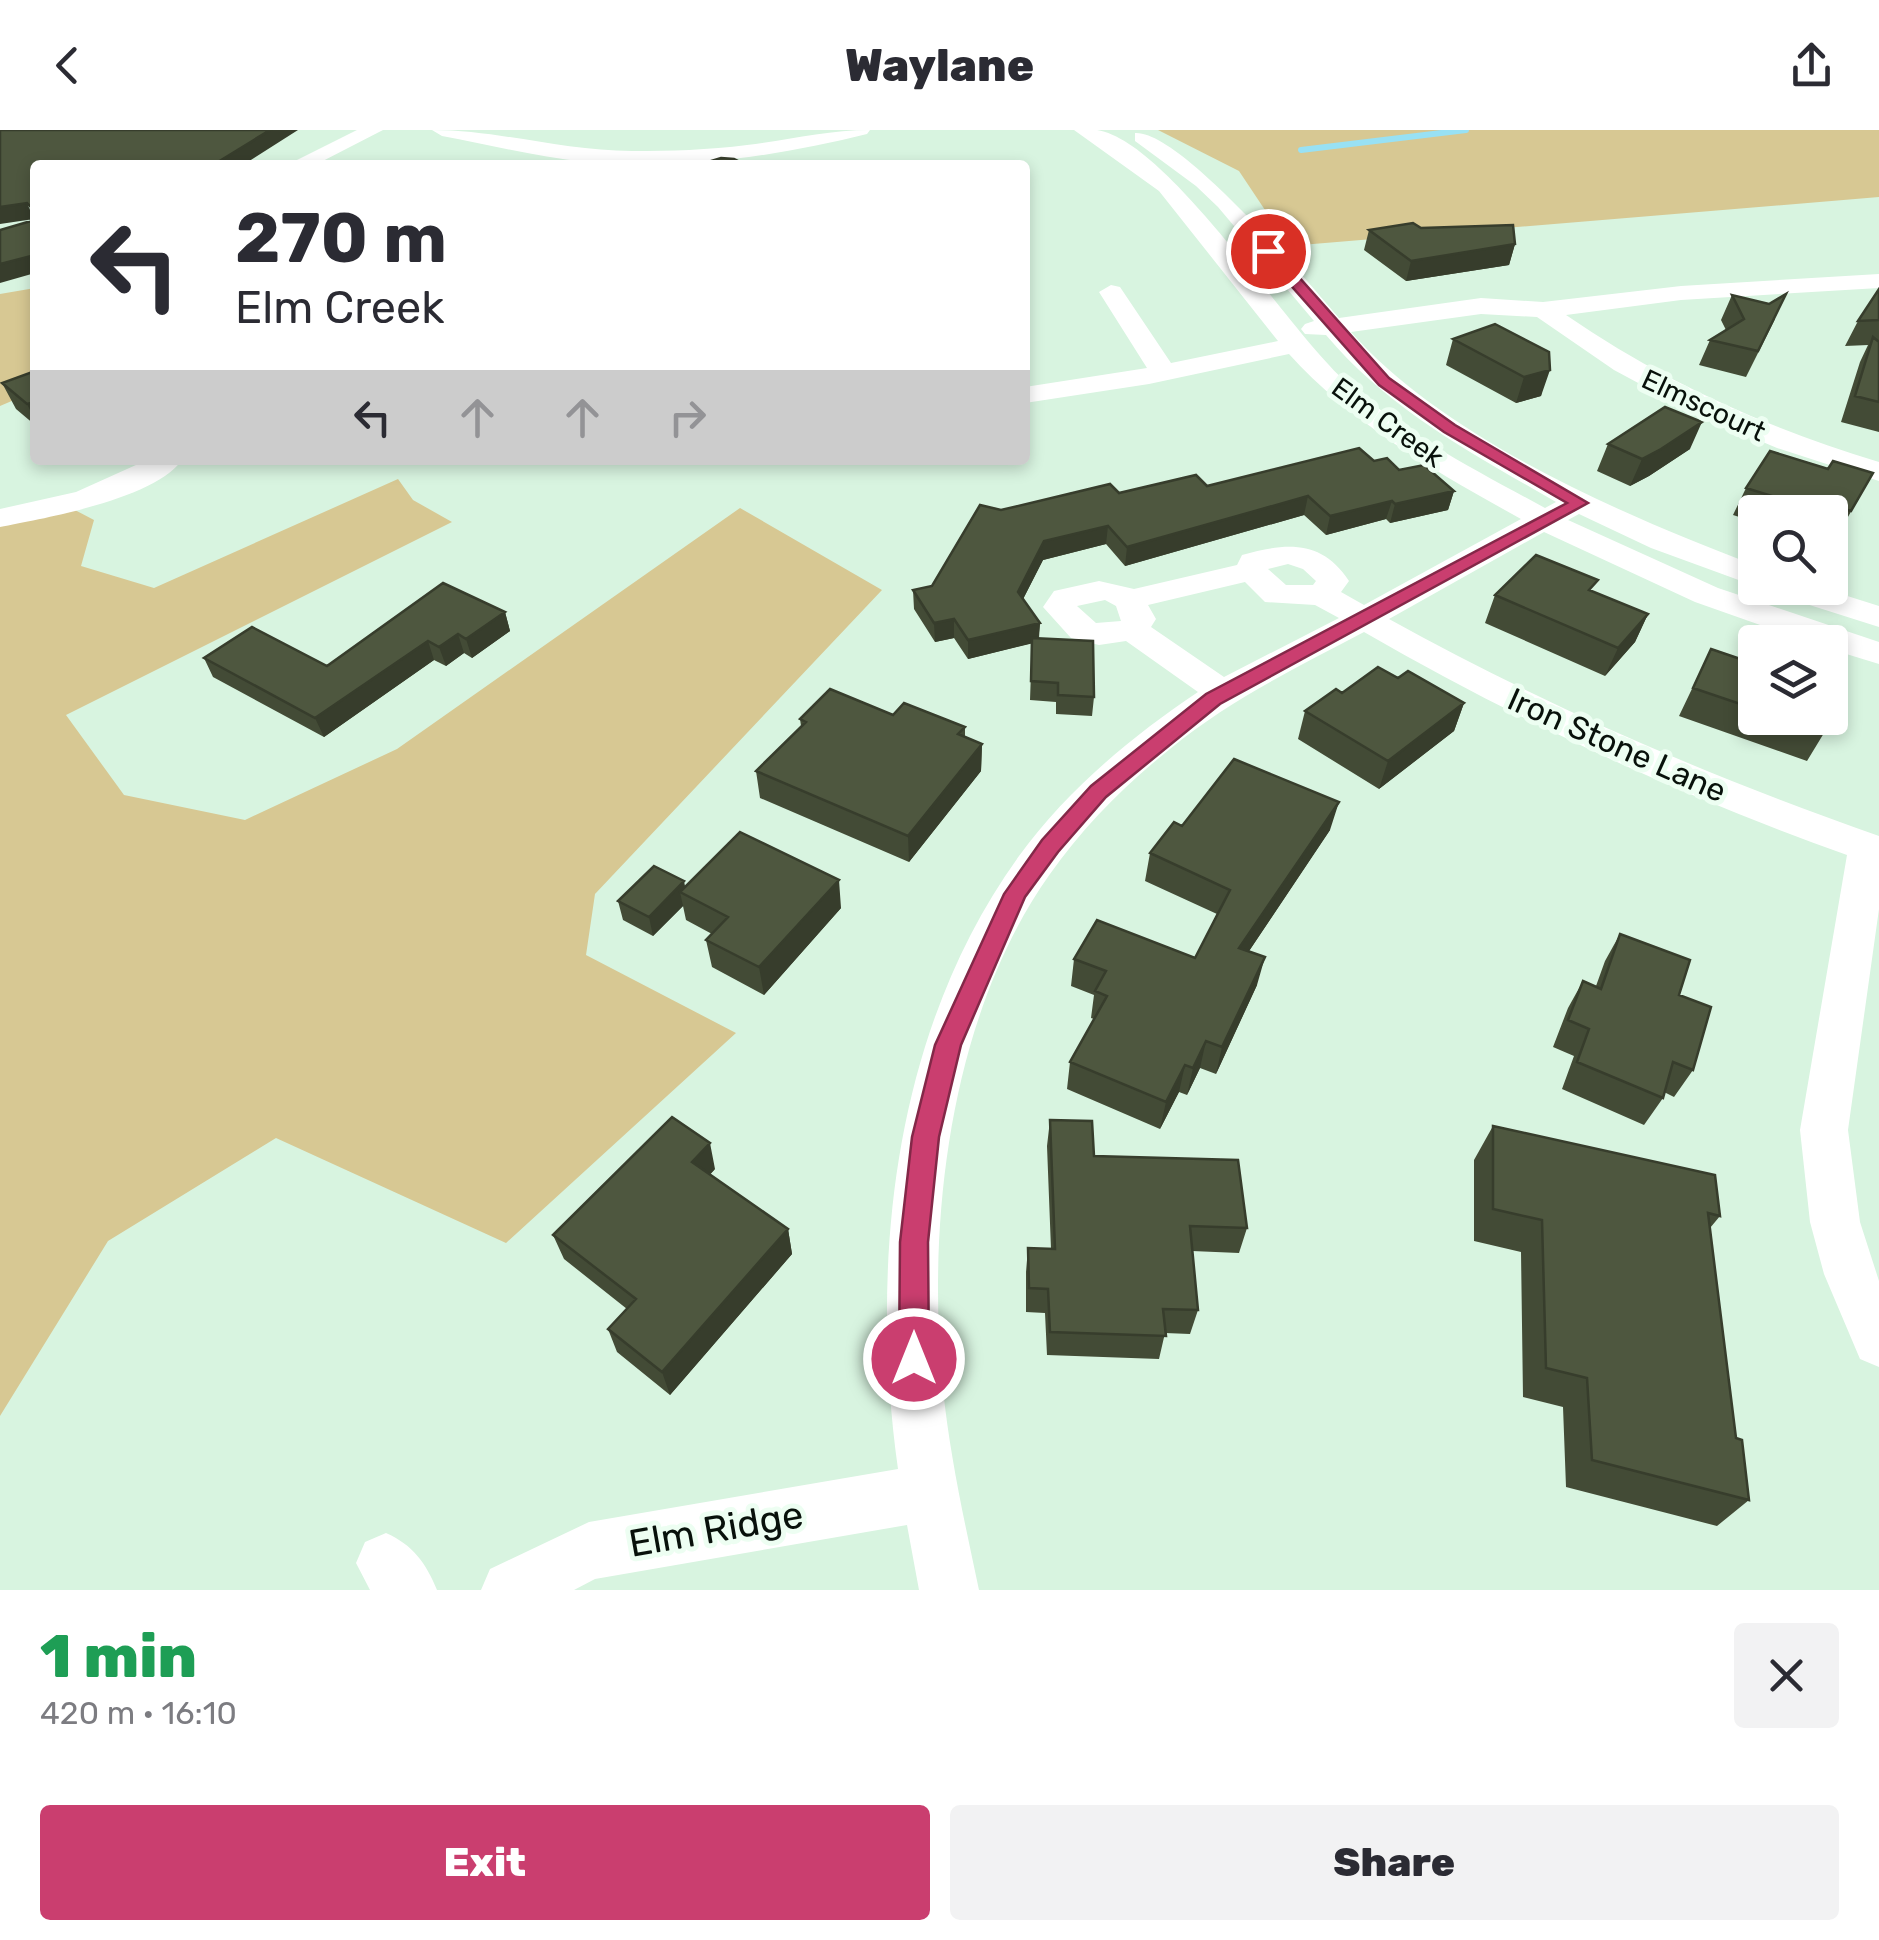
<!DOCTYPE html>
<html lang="en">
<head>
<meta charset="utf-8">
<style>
  :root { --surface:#fff; --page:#f2f2f3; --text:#2b2b33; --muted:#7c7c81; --accent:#ca3e6f }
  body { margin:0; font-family:Rubik,sans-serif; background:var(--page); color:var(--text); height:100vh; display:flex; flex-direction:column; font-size:38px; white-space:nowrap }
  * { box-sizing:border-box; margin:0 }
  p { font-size:32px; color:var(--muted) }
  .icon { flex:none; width:55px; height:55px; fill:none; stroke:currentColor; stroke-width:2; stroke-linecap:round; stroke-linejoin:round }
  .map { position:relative; height:1460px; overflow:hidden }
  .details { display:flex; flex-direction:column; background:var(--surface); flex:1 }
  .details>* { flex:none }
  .guide { position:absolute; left:30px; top:30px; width:1000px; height:305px; border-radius:10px; box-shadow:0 5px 15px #0003; background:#fff; color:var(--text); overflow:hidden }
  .tools { position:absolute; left:1738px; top:365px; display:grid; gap:20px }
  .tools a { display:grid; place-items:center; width:110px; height:110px; border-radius:10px; background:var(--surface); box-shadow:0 5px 15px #0003; font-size:50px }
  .pin { position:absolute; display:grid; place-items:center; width:85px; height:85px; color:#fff; margin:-42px; border:5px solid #fff; border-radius:50%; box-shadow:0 2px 10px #0007 }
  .me { position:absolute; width:110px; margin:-55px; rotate:0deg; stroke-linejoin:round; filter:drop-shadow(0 0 8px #0008) }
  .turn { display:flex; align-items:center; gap:35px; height:210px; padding:0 40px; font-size:45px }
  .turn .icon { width:130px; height:130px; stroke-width:2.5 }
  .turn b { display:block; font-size:70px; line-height:85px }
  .lanes { display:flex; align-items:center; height:95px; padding:0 40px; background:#0003; justify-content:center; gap:50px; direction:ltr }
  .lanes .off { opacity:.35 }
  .round { display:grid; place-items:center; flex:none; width:105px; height:105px; border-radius:10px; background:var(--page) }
  .head { display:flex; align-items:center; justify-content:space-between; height:170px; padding:0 40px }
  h1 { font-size:60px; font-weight:800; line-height:75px; color:#1e9e55 }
  .button { display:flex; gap:20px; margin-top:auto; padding:20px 40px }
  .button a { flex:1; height:115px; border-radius:10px; background:var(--accent); color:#fff; font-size:40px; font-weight:800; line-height:115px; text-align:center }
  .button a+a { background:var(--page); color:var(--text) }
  header { display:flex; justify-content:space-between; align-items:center; height:130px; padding:0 40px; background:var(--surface); font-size:45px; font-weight:800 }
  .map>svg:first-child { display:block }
  .green { fill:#d7c893 }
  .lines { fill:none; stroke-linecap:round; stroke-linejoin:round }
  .stream { stroke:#98e1f4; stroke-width:6 }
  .minor { fill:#fff; fill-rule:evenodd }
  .wall { fill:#434b36 }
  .shaded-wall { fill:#373d2c }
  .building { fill:#4e573f; stroke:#373d2c; stroke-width:2.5 }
  .route { fill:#ca3e6f; stroke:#832848; stroke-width:2.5 }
  .labels { text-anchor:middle; stroke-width:10; stroke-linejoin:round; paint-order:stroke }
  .far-street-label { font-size:28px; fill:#08110b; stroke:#edfef2 }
  .street-label { font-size:32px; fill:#08110b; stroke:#edfef2 }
  .near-street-label { font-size:38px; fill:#08110b; stroke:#edfef2 }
</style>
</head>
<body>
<header><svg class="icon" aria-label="back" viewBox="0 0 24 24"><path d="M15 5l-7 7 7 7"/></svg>Waylane<svg class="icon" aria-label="share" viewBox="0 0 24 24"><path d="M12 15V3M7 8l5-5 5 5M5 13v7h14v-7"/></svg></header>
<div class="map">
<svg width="1879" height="1460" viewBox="0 0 1879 1460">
  <rect width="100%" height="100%" fill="#d8f4e0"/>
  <path class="green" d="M1158,0H1879V67L1289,116L1239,41Z
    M35,158V261L0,276V164Z
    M398,349L413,370L452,392L66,585L124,665L245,690L397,619L740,378L882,460L595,764L586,825L736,903L506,1113L276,1008L108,1111L0,1286V395L73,379L94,390L81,436L154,458Z"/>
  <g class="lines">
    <path class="stream" d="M1301,20L1466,0"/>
    <path class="minor" d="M357,0H383L315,35H287Z
      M432,0C499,0 564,21 632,21C670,21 709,20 747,15C789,10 828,0 870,0L867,4C775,27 680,40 586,32C537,27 490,15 442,6Z
      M1074,0C1081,0 1090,0 1097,0C1168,11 1286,198 1346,252C1403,303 1477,341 1545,378L1556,372C1473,324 1389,280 1326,205L1305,204L1301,199L1305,194L1314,191L1218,77L1196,56L1135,11V3C1180,0 1308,152 1339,188L1481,168L1543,172L1681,156L1879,144V158L1681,170L1566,185C1663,252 1767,298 1879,332V351L1777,318L1694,283L1614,240L1537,187L1481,184L1351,202C1444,308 1624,386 1755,435V456L1651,418L1579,384L1568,390L1718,458L1879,512V534L1830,519V512H1808L1695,472L1544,402L1389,489C1546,576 1710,647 1879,706V779L1848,1000L1860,1092L1879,1151V1237L1860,1229L1824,1144L1810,1092L1800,1000L1847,725C1679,665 1518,591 1364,502C1296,538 1229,570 1170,619C1125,655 1083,697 1050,744C950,884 926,1092 943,1259C950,1327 965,1394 979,1460H919L907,1395L595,1449L574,1460H481L490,1439L589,1392L898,1339C869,1132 893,900 1019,726C1067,660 1131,607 1198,562L1126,511L1099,515L1071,508L1043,477L1054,461L1099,451L1134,459L1237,435L1242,425C1286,413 1321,409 1349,451L1341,462L1364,475L1521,389C1438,343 1353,295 1289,224L1149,254L1025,273V257L1147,238L1099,162L1111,155L1120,157L1171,233L1278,211L1159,61ZM1288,434L1303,439L1316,451L1313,455H1286L1268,439ZM1245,452L1265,472L1315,475L1339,488L1224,547L1151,497L1156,489L1148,475ZM1105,470L1116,476L1121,491L1096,493L1077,476Z
      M147,330H182C154,369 46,388 0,397V379L76,362Z
      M1774,458H1822L1879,476V497L1778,465Z
      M386,1403C413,1415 426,1433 437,1460H370L356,1433L365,1412Z"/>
  </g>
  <path class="wall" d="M1421,98L1515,114L1509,135L1406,151L1364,120L1369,100Z
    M1879,159V302L1841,292L1860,232L1868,215L1845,216L1858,191Z
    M1732,165L1775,189L1746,247L1699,235L1710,210L1726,200L1721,190Z
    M1453,209L1549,222L1541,266L1516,273L1446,235Z
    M35,241V295L16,279L2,253Z
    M1608,314L1690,319L1649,346L1630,356L1597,341Z
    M1374,331L1454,361L1448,380L1390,393L1386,389L1326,405L1304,385L1125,436L1106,414L1043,430L1023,469L1040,493L1039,508L1094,567L1092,586L1056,584V572L1030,570L1032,513L968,529L954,508L935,512L914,479L913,460L932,456L1001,380L1119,363L1207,356Z
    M1828,339L1873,343L1836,408L1830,406V382H1755V392L1733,385L1746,358Z
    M1593,462L1648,484L1635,512L1605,546L1485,493L1495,465Z
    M505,482L510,501L472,528L464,523L446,536L434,530L324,607L213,547L204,528L327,536Z
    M1711,519L1755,534V588H1830L1824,603L1807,631L1679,586Z
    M1398,548L1464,573L1454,601L1379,659L1298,609L1305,581L1342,563Z
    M893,585L965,597V607L982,614L981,641L909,732L760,668L756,641L801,596L800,589Z
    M1182,696L1330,700L1249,821L1257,855L1216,944L1200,938L1187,965L1179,962L1160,999L1067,959L1070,932L1094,889L1091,888L1094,865L1071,856L1074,829L1195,828L1217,784L1145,751L1150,723Z
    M685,757L841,778L764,865L712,837L706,810L712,804L686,790L683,776L653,806L623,790L618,771Z
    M1620,804L1679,865L1693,940L1674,967L1664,962L1663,968L1644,995L1562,959L1574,926L1553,917L1568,878L1583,851L1596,856L1605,831Z
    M1050,990L1094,1026L1247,1098L1239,1123L1192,1121L1198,1180L1190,1204L1165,1203L1159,1229L1047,1225L1045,1183L1026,1182V1142L1028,1118L1051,1119L1047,1016Z
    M1493,996L1720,1086L1710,1098L1736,1308L1749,1370L1717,1396L1566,1357L1563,1277L1523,1267L1521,1122L1474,1111V1030Z
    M715,1039L710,1044L788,1099L792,1124L670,1265L617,1222L608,1199L627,1179L564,1129L553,1105Z"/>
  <path class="shaded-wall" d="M270,0H298L243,35H213Z
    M27,73L34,89L0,94V77Z
    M1515,114L1509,135L1406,151L1411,131Z
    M35,125V143L0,153V134Z
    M1550,240L1541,266L1516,273L1524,247Z
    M35,272V290L27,274Z
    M1702,292L1690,319L1649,346L1630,356L1642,329Z
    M1454,361L1448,380L1390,393L1395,374Z
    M1308,366L1304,385L1125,436L1127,417Z
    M1392,371L1386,389L1326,405L1330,386Z
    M1108,396L1106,414L1043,430L1017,481L1018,462L1044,411Z
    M505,482L510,501L472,528L466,509Z
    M1648,484L1635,512L1605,546L1618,518Z
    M954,489V508L935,512L934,493Z
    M1040,493L1038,512L968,529V510Z
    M458,504L464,523L446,536L439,517Z
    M428,511L434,530L324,607L315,588Z
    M1464,573L1454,601L1379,659L1388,631Z
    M982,614L981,641L909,732L908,706Z
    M1339,672L1330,700L1233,845L1239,818Z
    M839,750L841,778L764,865L759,837Z
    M684,751L687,766L680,762L683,776L653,806L649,787Z
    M1265,827L1257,855L1216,944L1222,917Z
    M1206,911L1200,938L1187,965L1193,938Z
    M1185,935L1179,962L1160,999L1166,972Z
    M710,1013L715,1039L699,1057L692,1032Z
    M788,1099L792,1124L670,1265L662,1242Z"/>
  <path class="building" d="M0,0H270L213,35H35V125L0,134V100L31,91V77L27,73L0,77Z
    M721,28L734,29L746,35H698Z
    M1413,93L1421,98L1513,95L1515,114L1411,131L1369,100Z
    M1879,159V190L1858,191Z
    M1786,164L1758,221L1710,210L1744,189L1732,165L1769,174Z
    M1495,194L1549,222L1550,240L1524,247L1453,209Z
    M1873,207L1879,212V272L1855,266Z
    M35,241V272L27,274L2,253Z
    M1665,277L1702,292L1661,319L1642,329L1608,314Z
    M1359,318L1374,331L1387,328L1399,340L1424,335L1454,361L1395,374L1392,371L1330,386L1308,366L1127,417L1108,396L1044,411L1018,462L1040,493L968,510L954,489L934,493L913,460L932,456L980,375L1001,380L1110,354L1119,363L1196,345L1207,356Z
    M1770,321L1828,339L1833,331L1873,343L1851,381L1835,376L1830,385V382H1824L1746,358Z
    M1536,425L1598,450L1589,460L1648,484L1618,518L1495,465Z
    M443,453L505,482L466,509L458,504L439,517L428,511L315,588L204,528L252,497L327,536Z
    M1032,508L1093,511L1094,567L1058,565V553L1031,551Z
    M1711,519L1755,534V579L1693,558Z
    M1378,537L1398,548L1408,541L1464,573L1388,631L1305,581L1336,559L1342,563Z
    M1830,554L1840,557L1830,586Z
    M830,559L893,585L904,573L965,597L958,604L982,614L908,706L756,641L806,592L800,589Z
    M1780,588H1830L1824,603Z
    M1234,629L1339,672L1239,818L1265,827L1222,917L1206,911L1193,938L1185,935L1166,972L1070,932L1107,866L1095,861L1106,841L1074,829L1097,790L1195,828L1230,760L1150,723L1174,692L1182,696Z
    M740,702L839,750L759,837L706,810L728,787L680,762Z
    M654,736L684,751L649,787L618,771Z
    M1620,804L1690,830L1679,865L1711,877L1693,940L1673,932L1663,968L1577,932L1589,899L1568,890L1583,851L1601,859Z
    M672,987L710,1013L692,1032L788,1099L662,1242L608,1199L636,1169L553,1105Z
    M1050,990L1092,991L1094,1026L1238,1030L1247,1098L1190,1096L1198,1180L1163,1179L1166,1206L1050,1202L1048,1159L1029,1158L1028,1118L1055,1119Z
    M1493,996L1715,1045L1720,1086L1708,1083L1736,1308L1742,1310L1749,1370L1592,1330L1587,1248L1546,1238L1542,1090L1493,1079Z"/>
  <path class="route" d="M1263,118H1273L1389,248L1455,295L1588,373L1220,574L1106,667L1058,722L1025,767L961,915L939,1007L928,1112L929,1229L925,1240L914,1244L903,1240L899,1229L900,1112L912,1007L935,915L1004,764L1042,710L1091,656L1206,564L1567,373L1444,302L1379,255L1263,124Z"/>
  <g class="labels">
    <g class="far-street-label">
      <text transform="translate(1704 275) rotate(25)" y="10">Elmscourt</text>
      <text transform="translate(1388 292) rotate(36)" y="10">Elm Creek</text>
    </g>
    <g class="street-label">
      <text transform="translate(1617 615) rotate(24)" y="11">Iron Stone Lane</text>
    </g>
    <g class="near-street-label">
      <text transform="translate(716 1399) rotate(-10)" y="13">Elm Ridge</text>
    </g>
  </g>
</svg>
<div class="tools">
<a><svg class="icon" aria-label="search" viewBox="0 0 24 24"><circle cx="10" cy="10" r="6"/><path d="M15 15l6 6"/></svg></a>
<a><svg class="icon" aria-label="layers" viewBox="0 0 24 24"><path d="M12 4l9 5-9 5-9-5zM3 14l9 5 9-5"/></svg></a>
</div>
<div class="pin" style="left:1268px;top:121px;background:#d93025"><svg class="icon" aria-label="arrive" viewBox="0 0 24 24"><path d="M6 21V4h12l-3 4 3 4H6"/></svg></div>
<svg class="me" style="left:914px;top:1229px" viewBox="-20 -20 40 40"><circle r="17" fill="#ca3e6f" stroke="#fff" stroke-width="3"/><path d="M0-11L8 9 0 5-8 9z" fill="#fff"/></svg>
<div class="guide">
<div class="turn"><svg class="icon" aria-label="left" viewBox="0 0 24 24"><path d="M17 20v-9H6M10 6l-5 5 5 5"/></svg><div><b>270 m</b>Elm Creek</div></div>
<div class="lanes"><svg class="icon" aria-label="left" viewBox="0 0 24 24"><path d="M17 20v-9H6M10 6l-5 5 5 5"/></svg><svg class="icon off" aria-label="ahead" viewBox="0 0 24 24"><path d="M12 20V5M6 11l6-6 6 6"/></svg><svg class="icon off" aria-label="ahead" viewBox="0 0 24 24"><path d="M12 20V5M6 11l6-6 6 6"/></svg><svg class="icon off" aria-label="right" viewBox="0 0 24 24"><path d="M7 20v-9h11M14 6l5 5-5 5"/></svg></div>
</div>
</div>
<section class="details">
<div class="head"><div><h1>1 min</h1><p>420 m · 16:10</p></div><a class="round"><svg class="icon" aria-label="close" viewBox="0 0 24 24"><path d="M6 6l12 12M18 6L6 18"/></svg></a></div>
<div class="button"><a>Exit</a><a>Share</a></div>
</section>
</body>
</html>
